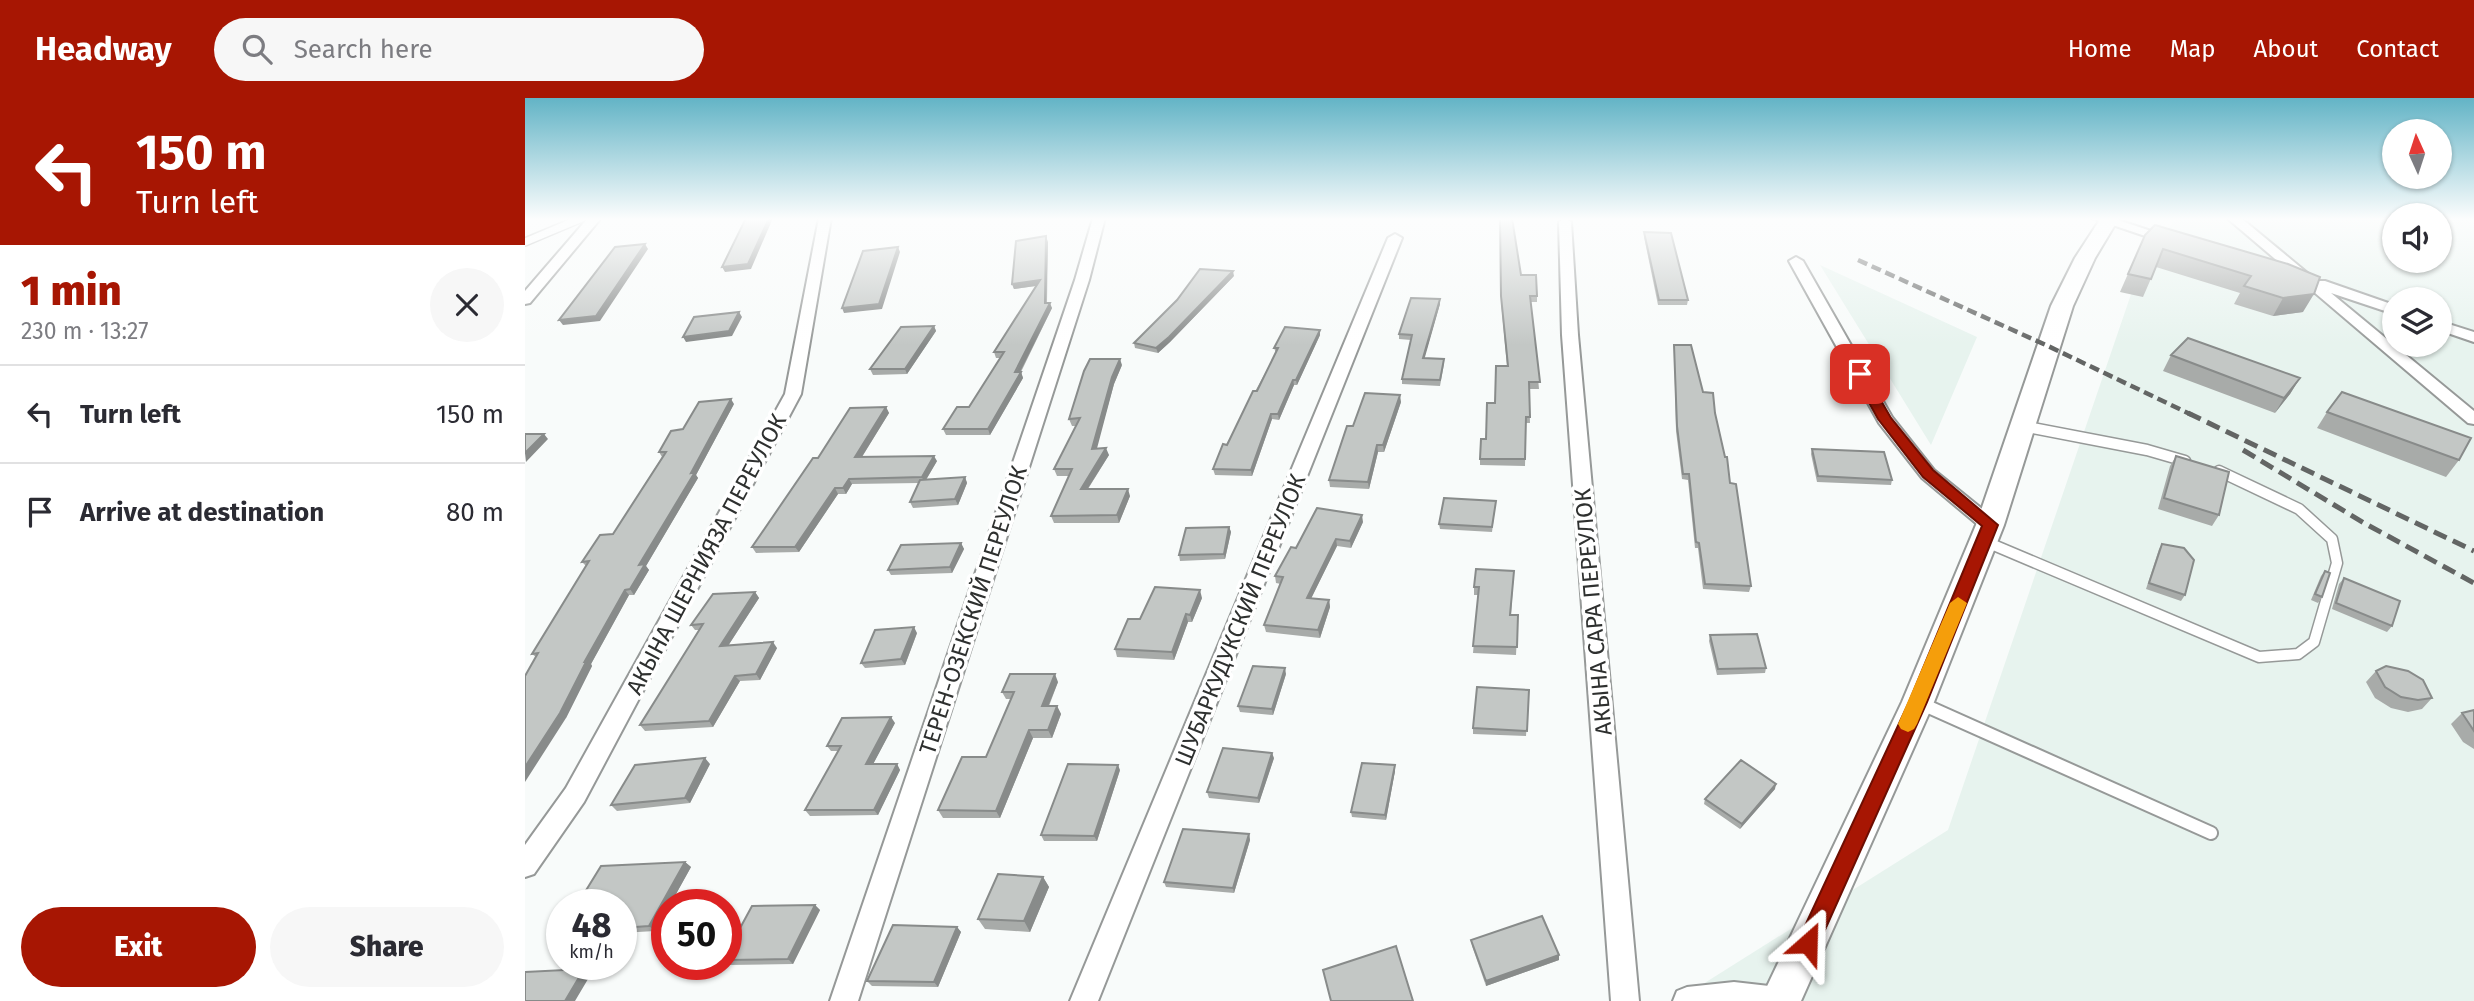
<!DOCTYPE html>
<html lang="en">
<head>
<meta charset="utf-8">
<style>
  :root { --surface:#fff; --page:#f7f7f7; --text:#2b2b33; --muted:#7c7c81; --line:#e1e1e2; --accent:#a71603 }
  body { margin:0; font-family:"Fira Sans",sans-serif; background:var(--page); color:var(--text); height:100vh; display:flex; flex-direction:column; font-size:26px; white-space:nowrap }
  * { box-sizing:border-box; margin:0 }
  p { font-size:23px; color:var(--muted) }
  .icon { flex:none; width:38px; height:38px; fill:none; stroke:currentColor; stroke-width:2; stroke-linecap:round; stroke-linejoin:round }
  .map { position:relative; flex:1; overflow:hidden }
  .drawer { display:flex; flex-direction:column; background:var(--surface); width:525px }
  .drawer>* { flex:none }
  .hud { background:#a71603; color:#fff; overflow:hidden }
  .needle { width:46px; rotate:357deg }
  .fabs { position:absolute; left:1857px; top:21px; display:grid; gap:14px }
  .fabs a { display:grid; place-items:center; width:70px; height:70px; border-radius:50%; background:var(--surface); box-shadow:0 2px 5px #0004; font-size:35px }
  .speed { position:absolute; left:21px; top:791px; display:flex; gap:14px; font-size:35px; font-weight:700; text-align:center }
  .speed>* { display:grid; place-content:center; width:91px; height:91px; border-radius:50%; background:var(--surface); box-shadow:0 2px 5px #0004; line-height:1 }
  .speed small { font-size:18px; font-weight:400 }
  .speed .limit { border:10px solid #d22; background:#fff; color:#111 }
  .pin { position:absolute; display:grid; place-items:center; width:60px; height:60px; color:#fff; margin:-30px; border-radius:14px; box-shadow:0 4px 10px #0006 }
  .me { position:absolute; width:77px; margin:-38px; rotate:25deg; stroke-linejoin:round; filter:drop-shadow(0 0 5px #0008) }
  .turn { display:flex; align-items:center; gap:24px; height:147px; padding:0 21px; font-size:32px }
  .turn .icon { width:91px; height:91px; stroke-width:2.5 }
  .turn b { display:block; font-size:49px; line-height:60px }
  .round { display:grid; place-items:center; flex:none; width:74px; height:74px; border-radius:37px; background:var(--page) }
  .overview { display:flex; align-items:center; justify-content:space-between; height:119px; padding:0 21px }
  h1 { font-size:42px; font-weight:800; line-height:52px; color:var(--accent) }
  .cta { display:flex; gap:14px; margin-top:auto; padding:14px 21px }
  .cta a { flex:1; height:80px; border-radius:42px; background:var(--accent); color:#fff; font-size:28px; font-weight:800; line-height:80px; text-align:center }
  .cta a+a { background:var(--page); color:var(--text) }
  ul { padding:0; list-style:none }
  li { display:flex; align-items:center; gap:21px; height:98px; padding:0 21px; border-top:2px solid var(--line) }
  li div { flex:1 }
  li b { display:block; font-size:26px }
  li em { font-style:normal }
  header { display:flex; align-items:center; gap:42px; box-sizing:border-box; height:98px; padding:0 35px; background:var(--accent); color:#fff }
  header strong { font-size:33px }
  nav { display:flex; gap:38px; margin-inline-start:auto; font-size:24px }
  .search { width:490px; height:63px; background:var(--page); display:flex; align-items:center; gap:18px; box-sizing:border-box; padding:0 24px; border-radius:38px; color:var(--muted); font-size:26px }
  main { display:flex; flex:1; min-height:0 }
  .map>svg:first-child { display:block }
  .built { fill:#e7f3ee; fill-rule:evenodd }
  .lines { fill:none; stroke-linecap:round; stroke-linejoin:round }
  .service-far2-casing { stroke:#969998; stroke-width:10 }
  .service-far1-casing { stroke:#969998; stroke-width:13 }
  .service-casing { stroke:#969998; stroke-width:16 }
  .minor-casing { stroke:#969998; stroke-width:4 }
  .secondary-casing { stroke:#969998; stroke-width:4 }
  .service-far2 { stroke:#fff; stroke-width:7 }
  .service-far1 { stroke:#fff; stroke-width:10 }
  .service { stroke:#fff; stroke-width:12 }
  .minor { fill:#fff; fill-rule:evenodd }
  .secondary { fill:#fff; fill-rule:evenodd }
  .rail-far1 { stroke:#636564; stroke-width:4.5; stroke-dasharray:10 5; stroke-linecap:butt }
  .rail { stroke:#636564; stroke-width:5; stroke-dasharray:14 7; stroke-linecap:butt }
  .wall { fill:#a8aba9 }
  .shaded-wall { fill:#888b8a }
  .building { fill:#c3c7c5; stroke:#888b8a; stroke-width:2 }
  .route { fill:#a71603; stroke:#6d0e02; stroke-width:2 }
  .slow { fill:#f59e0b }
  .labels { text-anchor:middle; stroke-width:7; stroke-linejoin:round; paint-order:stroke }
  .street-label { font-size:23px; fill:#2e302f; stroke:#fff }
</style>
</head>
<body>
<header>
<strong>Headway</strong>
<div class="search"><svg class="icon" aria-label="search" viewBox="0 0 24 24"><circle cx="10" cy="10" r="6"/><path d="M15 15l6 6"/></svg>Search here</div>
<nav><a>Home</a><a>Map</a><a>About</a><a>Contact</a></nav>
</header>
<main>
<section class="drawer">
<div class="hud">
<div class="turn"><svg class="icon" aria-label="left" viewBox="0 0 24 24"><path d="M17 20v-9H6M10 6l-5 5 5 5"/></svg><div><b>150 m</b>Turn left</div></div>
</div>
<div class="overview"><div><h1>1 min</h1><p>230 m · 13:27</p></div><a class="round"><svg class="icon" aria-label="close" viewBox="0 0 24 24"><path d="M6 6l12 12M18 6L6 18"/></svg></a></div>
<ul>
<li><svg class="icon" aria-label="left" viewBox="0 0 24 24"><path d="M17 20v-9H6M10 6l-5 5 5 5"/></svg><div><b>Turn left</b></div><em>150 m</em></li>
<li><svg class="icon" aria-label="arrive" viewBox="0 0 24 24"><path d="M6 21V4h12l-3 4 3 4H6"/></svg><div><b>Arrive at destination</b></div><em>80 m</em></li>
</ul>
<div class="cta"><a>Exit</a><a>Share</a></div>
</section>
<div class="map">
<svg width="1949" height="903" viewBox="0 0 1949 903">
  <rect width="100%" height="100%" fill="#f8fbfa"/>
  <path class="built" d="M1651,120H1869V163H1914L1915,120H1949V903H1151L1423,732L1616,167ZM1869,201H1914V247H1869Z
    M1295,167L1452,239L1406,347Z"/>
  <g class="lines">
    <g class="service-far2-casing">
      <path id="service-far2" d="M0,144L57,120"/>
    </g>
    <g class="service-far1-casing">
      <path id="service-far1" d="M1497,328L1622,352L1660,363
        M1459,443L1734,559L1773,556L1789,544L1812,465L1807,441L1774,411L1694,373"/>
    </g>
    <g class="service-casing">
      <path id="service" d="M1397,606L1686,735"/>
    </g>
    <g class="minor-casing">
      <path id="minor" d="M63,120H76L5,205L0,206V193Z
        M294,120H306L276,296L59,704L9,776L0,779V747L41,690L260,296Z
        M568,120H580L564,182L333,903H305L550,182Z
        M1040,120L1046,124L1053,237L1114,903H1086L1037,237L1034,124Z
        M1567,120H1587L1653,142L1651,145H1641Z
        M1702,120H1716L1792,183H1800L1869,207V216L1806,195L1949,313V326L1943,325Z
        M870,136L877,140L573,903H545L863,140Z
        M1271,159L1278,163L1367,319L1409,372L1472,423L1474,427L1472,431H1458L1397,380L1354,325L1264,163Z
        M1914,223L1949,234V244L1914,232Z
        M1209,884L1253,889L1263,893L1267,903H1148L1152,893L1162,889Z"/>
    </g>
    <g class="secondary-casing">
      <path id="secondary" d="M1576,120H1594L1570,160L1548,208L1479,427L1409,604L1276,903H1235L1377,604L1451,427L1526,208L1550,160Z"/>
    </g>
    <use href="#service-far2" class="service-far2"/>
    <use href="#service-far1" class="service-far1"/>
    <use href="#service" class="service"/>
    <use href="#minor" class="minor"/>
    <use href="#secondary" class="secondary"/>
    <path class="rail-far1" d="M1333,162L1523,248L1667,317"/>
    <path class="rail" d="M1663,315L1949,453
      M1718,352L1839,425L1949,485"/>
  </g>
  <path class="wall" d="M975,120L996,177L1012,198V204H1006L1014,291H1004L1005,325H1001L1000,368L955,367V361L970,305L982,268L976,204Z
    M1119,134L1163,202L1162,207H1133L1119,139Z
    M1620,137L1763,166L1778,214L1748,218L1709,206L1715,195L1631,169L1618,199L1595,194Z
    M523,144L522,205L527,210L496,274L498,280L465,337H421L418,331L444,309L475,260H471L469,254L511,188L489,191L487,186Z
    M709,178L645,244L633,255L610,250L609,245Z
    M915,201V206L899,260L919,261V266L915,288L877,286V281L886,242L874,241V236Z
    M409,228L411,233L382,276L348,277L345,271Z
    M795,232V237L772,287H769L754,322L747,321L727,378L690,377L688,371L751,255L749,250Z
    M1149,247L1178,294L1190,315L1226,488L1224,494L1178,491L1173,450H1170L1163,382L1157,381L1151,333Z
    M1646,257L1775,280L1765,296L1750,315L1638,273Z
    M597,267L589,286L571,350L584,357L563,391L605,398L594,425H529L526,418L544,378H532L529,371L552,328H547L544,321Z
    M876,304L859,354H853L844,391L805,389L804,382L828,328Z
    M209,306L171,377L173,380L121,468L124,472L109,497H104L66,566L67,568L41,620L11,559L7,556L61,468L57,464L88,436L137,359L134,354L158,331Z
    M361,309L364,315L337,359L412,363L401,382L440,379L442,385L433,407L388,410L385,404L394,385L327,386L321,396H313L274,454L231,455L227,449L293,360Z
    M1802,314L1934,362L1921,379L1792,330Z
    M1287,351L1367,382L1366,387L1292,384L1286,356Z
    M1651,358L1694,417L1687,428L1633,411L1645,368Z
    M971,403L967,434L915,431L914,426Z
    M838,424L826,450L812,448L786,500L804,502L805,509L795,540L741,534L739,527L756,486L751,485L750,478L771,450Z
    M704,429L706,434L700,461L655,463L654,457Z
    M436,445L439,451L427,475L366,477L363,472Z
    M1637,446L1660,497L1656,503L1621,491L1634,451Z
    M989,473L986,517H993L991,557L948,555L953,497H949V489Z
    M1800,473L1797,499L1793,505L1786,502L1796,478Z
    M1819,480L1867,528L1862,534L1807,511L1814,486Z
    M230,494L234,500L203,548L252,550L235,582L215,583L188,629L120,633L115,627L174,532H170L166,527Z
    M677,500L667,524H663L649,562L592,559L590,551L615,521Z
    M392,535L380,567L340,570L336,565Z
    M1185,537L1241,570L1240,575L1192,577L1184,543Z
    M1851,573L1907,600L1897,611L1883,614L1866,610L1850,600L1841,584Z
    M761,576L748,617L715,614L713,608Z
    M533,584L524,608H532L536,616L527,640H508L475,720H418L413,712L461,659L486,601H481L477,594Z
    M1004,592L1001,638L948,636V630Z
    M1949,612V651L1938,644L1926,626L1937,615Z
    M370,625L348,666H372L375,672L353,717L285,718L280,712L313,653H306L302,648Z
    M749,660L734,705L684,700L682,694Z
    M185,666L165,705L92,713L86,707Z
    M870,667V673L861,722L827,719L826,714Z
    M595,672L572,743H519L516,737Z
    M1250,691L1215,731L1179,706L1180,701Z
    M724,736L725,742L709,795L641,789L639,784Z
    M160,764L166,769L130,833L96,835V807Z
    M518,779L524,789L505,834L460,831L453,821Z
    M290,807L295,812L268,866L203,867L201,866V856Z
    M432,829L436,834L413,889L347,888L342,883Z
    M946,842L1034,862L961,888L947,848Z"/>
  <path class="shaded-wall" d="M244,120H248L226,171L200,174L197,169Z
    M521,138L523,144L521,210L520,205Z
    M120,146L123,151L75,223L38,227L34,222Z
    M373,149L375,154L357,211L319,215L317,210Z
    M708,173L709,178L645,244L633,255L631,250Z
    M515,182L517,187L489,191L487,186Z
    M1789,196L1778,214L1748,218L1758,200Z
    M915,201V206L898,266V260Z
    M525,205L527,210L493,278L496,274L498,280L465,337L463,331Z
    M214,214L217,219L207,238L161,244L158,239Z
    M409,228L411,233L382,276L380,271Z
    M795,232V237L772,287L771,282Z
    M595,261L597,267L589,286L570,358L567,351L587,279Z
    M1775,280L1765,296L1750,315L1759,300Z
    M768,282L769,287L754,322L753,316Z
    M875,297L876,304L859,354L858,347Z
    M206,301L209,306L171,377L173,380L121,468L124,472L109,497L105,491L114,467L166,375Z
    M361,309L364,315L333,365L330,359Z
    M746,316L747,321L727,378L726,372Z
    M19,336L23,341L1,364L0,355Z
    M852,347L853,354L844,391L843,384Z
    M581,350L584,357L558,398L556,391Z
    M409,358L412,363L399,385L397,379Z
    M440,379L442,385L433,407L430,401Z
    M324,381L327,386L321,396L318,390Z
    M310,390L313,396L274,454L270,449Z
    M603,391L605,398L594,425L592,417Z
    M837,417L838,424L826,450L825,443Z
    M704,429L706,434L700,461L699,456Z
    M811,441L812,448L783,507L782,500Z
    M436,445L439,451L427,475L425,469Z
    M100,492L104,497L66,566L67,568L41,620L0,684V669Z
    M675,492L677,500L667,524L665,517Z
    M230,494L234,500L199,554L195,548Z
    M804,502L805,509L795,540L793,532Z
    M661,516L663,524L649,562L647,554Z
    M389,529L392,535L380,567L376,561Z
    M248,544L252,550L235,582L231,576Z
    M760,570L761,576L748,617L747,611Z
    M530,576L533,584L520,616L517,608Z
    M210,578L215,583L188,629L184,623Z
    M532,608L536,616L527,640L523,632Z
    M366,619L370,625L345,672L341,666Z
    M504,632L508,640L475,720L471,713Z
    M747,655L749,660L734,705L733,700Z
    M180,660L185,666L165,705L160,700Z
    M372,666L375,672L353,717L349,712Z
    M593,667L595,672L572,743L569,738Z
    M870,667V673L861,722L860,717Z
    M1251,686L1250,691L1215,731L1217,726Z
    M724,736L725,742L709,795L708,790Z
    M160,764L166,769L145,807H142V812L130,833L124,828Z
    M518,779L524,789L505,834L499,823Z
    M290,807L295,812L268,866L263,861Z
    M432,829L436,834L413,889L409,884Z
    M1034,857V862L961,888V883Z
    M59,871L66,876L50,903H40Z"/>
  <path class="building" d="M221,120H244L223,166L197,169Z
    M975,120H987L996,177H1011L1012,198H1005L1015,284H1004L1005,319H1001L1000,361H955L956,341H961L962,305H970L971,268H983L976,198Z
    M1630,127L1763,166L1795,179L1789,196L1758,200L1719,188L1726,178L1638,151L1626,181L1603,176L1620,137Z
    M1119,134L1146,135L1163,202H1134Z
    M521,138L520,205H525L490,274H496L463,331H418L432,309H444L479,254H469L515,182L487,186L491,143Z
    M120,146L71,218L34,222L90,149Z
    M373,149L354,206L317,210L338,153Z
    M675,171L708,173L644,239L631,250L609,245L652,202Z
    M886,200L915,201L898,260L919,261L915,282L877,281L887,237L874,236Z
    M214,214L204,233L158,239L169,219Z
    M409,228L380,271H345L376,229Z
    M760,229L795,232L771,282H768L753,316H746L726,372L688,371L698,346L702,347L728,293H732L753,250H749Z
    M1663,240L1775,280L1759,300L1646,257Z
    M1149,247H1166L1178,294L1188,295L1190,315L1200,359H1202L1205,385L1211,386L1226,488L1180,486L1174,445L1171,444L1164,376H1158L1152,328Z
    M565,261H595L587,279L567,351L581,350L556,391H603L592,417L526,418L547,371H529L555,320L544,321L559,273Z
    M1817,294L1946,340L1934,362L1802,314Z
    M840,295L875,297L858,347H852L843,384L804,382L822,328H828Z
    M206,301L166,375L170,374L114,467L120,466L105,491L100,492L60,563L62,562L35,615L0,669V578L13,555L7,556L64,463L57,464L75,437L88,436L141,354H134L146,333L158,331L174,304Z
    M361,309L330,359L409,358L397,379L324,381L318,390H310L270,449H227L288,360H293L325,310Z
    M0,336H19L0,355Z
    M1287,351L1359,354L1367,382L1293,378Z
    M1651,358L1704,374L1694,417L1639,400Z
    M440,379L430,401L385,404L395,382Z
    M919,400L971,403L967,429L914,426Z
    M792,410L837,417L825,443L811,441L782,500L804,502L793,532L739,527L758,479L750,478L766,449L771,450Z
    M704,429L699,456L654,457L661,430Z
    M436,445L425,469L363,472L376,447Z
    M1637,446L1659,450L1669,462L1660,497L1624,485Z
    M951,471L989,473L985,517H993L992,549L948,548L954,489H949Z
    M1800,473L1805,475L1797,499L1790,496Z
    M1819,480L1875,503L1867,528L1811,505Z
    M630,489L675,492L665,517L661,516L647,554L590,551L603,521H615Z
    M230,494L195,548L248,544L231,576L210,578L184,623L115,627L178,526L166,527L188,496Z
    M389,529L376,561L336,565L350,532Z
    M1232,536L1241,570L1193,571L1185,537Z
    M728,568L760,570L747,611L713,608Z
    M1861,568L1883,573L1898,582L1907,600L1893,602L1876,599L1860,589L1851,573Z
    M485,576H530L517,608H532L523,632H504L471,713L413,712L437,659H461L489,594H477Z
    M952,589L1004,592L1002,633L948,630Z
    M1949,612V633L1937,615Z
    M366,619L341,666H372L349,712H280L316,648H302L317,620Z
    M698,650L747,655L733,700L682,694Z
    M180,660L160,700L86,707L110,667Z
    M1216,662L1251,686L1217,726L1180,701Z
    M837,665L870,667L860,717L826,714Z
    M543,666L593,667L569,738L516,737Z
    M658,731L724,736L708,790L639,784Z
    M160,764L124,828L96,830V807H52L76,768Z
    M473,776L518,779L499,823L453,821Z
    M290,807L263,861L201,862V856L227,808Z
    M1017,818L1034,857L961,883L946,842Z
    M368,827L432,829L409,884L342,883Z
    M871,848L888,903H806L798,872Z
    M59,871L40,903H0V874Z"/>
  <linearGradient id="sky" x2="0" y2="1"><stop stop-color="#63b4c6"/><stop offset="0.49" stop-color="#fcfdfd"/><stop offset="1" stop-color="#fcfdfd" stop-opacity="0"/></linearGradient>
  <rect width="1949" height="247" fill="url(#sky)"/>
  <path class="route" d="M1335,272L1339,273L1366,320L1408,372L1473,427L1402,604L1291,852L1283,855L1276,852L1272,845L1384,604L1457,428L1398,379L1353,321L1328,276Z"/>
  <path class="slow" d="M1433,499L1442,505L1392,626L1389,631L1383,634L1376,631L1373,626L1425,505Z"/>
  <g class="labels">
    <g class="street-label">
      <text transform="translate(181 456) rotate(-62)" y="8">АКЫНА ШЕРНИЯЗА ПЕРЕУЛОК</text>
      <text transform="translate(448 512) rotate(-72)" y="8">ТЕРЕН-ОЗЕКСКИЙ ПЕРЕУЛОК</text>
      <text transform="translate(1068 514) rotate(-95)" y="8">АКЫНА САРА ПЕРЕУЛОК</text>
      <text transform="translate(715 522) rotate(-68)" y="8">ШУБАРКУДУКСКИЙ ПЕРЕУЛОК</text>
    </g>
  </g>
</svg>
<div class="fabs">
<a><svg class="needle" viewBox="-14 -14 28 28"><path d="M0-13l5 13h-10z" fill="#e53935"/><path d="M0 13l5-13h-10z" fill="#7c7c81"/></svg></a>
<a><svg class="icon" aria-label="sound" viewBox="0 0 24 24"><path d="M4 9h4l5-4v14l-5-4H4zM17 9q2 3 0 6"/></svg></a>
<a><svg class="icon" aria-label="layers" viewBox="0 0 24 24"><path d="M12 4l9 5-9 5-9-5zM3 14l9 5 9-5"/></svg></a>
</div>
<div class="speed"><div>48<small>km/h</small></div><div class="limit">50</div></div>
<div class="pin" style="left:1335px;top:276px;background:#d93025"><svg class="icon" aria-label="arrive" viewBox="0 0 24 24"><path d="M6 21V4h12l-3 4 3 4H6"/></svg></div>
<svg class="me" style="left:1283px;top:845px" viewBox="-20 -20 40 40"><path d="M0-17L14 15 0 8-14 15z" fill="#a71603" stroke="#fff" stroke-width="4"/></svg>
</div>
</main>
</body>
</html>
